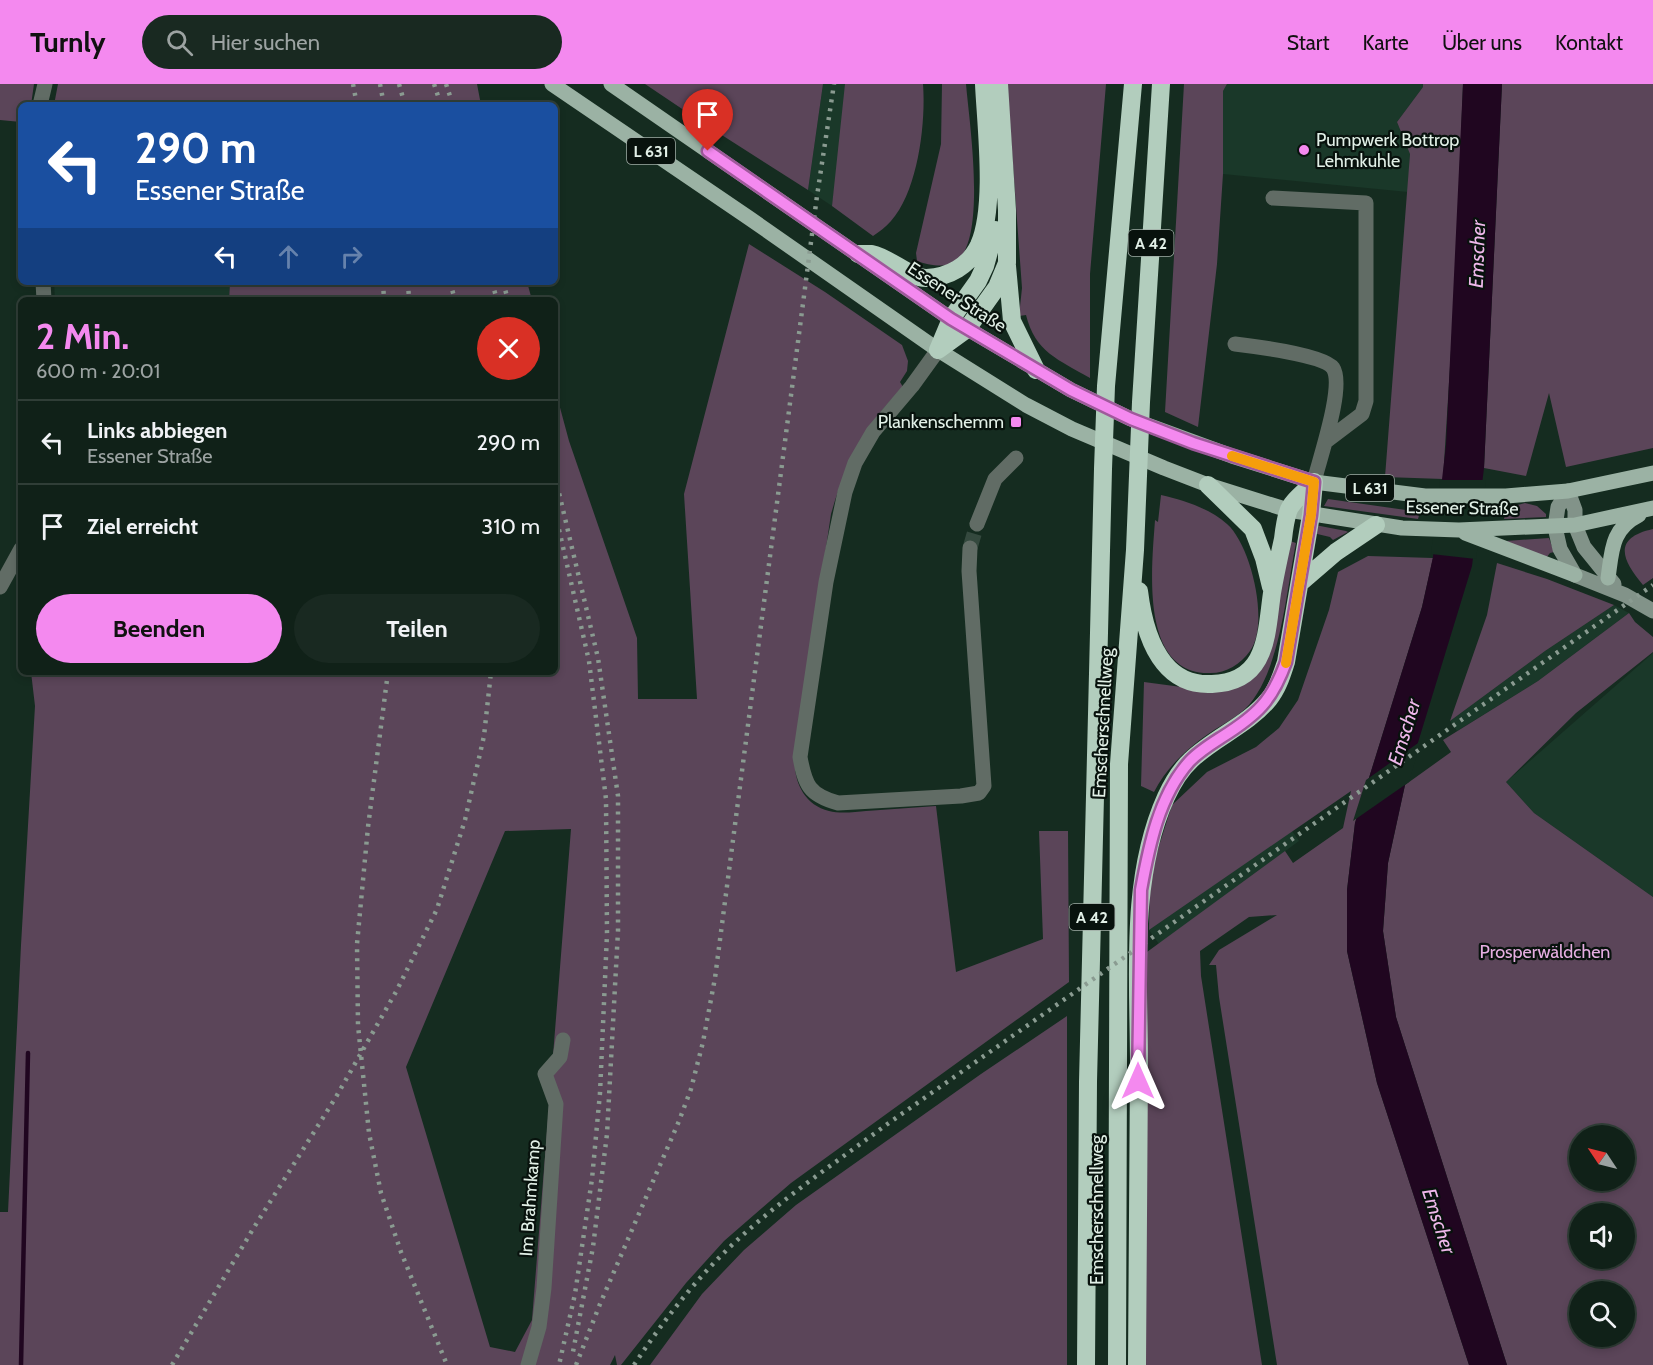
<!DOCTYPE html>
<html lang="de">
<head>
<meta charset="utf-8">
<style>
  :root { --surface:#102118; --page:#192921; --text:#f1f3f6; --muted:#9ca3a2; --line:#303e37; --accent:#f489ef }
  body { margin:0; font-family:Cabin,sans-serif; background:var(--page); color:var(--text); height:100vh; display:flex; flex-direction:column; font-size:22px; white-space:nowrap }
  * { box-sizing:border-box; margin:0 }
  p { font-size:20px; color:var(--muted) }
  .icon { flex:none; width:33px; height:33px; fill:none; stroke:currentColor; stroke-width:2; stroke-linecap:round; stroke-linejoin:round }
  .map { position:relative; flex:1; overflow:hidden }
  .panel { position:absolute; left:18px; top:213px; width:540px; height:378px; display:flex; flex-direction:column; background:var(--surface); border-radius:9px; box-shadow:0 3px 9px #0003,0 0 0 2px var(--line) }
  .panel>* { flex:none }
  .guide { position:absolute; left:18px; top:18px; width:540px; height:183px; border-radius:9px; box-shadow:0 3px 9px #0003,0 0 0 2px var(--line); background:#1a4fa0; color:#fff; overflow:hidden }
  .needle { width:39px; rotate:305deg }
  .buttons { position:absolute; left:1569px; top:1041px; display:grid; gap:12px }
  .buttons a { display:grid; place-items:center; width:66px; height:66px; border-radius:50%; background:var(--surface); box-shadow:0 3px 9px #0003,0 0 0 2px var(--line); font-size:30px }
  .pin { position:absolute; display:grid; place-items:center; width:51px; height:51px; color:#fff; margin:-62px -26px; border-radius:50% 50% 50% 0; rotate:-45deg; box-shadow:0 0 6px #0007 }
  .pin .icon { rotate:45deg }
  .me { position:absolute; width:66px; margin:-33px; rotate:0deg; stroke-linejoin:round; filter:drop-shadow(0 0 4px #0008) }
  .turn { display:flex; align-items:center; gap:21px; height:126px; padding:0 18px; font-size:27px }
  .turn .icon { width:78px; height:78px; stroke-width:2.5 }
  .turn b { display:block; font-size:42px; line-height:51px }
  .lanes { display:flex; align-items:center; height:57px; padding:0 18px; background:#0003; justify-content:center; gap:30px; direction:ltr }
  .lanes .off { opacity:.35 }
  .round { display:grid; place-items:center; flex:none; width:63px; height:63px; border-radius:32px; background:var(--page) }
  .overview { display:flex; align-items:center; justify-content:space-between; height:102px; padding:0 18px }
  h1 { font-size:36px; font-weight:800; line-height:45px; color:var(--accent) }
  .primary-button { display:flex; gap:12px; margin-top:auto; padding:12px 18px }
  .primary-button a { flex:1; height:69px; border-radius:36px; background:var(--accent); color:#111; font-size:24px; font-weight:800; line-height:69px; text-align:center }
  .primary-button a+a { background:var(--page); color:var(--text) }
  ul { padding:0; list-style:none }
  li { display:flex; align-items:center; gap:18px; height:84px; padding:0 18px; border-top:2px solid var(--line) }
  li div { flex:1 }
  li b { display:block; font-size:22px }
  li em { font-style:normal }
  header { display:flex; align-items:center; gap:36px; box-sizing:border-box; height:84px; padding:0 30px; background:var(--accent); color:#111 }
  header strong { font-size:28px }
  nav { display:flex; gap:33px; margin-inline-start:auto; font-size:21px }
  .search { width:420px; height:54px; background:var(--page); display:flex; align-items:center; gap:15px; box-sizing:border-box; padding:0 21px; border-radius:33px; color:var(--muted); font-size:22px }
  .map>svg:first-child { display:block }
  .built { fill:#1a3829 }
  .green { fill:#5b4559; fill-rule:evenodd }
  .water { fill:#200620 }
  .pier { fill:#152c20 }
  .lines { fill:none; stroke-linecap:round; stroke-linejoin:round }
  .stream { stroke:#200620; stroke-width:4.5 }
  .minor-tunnel { stroke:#34493e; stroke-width:15; stroke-dasharray:15 8; stroke-linecap:butt }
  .minor { stroke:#616c65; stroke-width:15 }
  .secondary { stroke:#829389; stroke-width:15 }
  .primary { stroke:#9bb2a4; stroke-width:15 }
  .motorway { stroke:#b2cdbd; stroke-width:18 }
  .rail { stroke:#8a9b91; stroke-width:4.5; stroke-dasharray:3 6; stroke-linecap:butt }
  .route-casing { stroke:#9f599b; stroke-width:15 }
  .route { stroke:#f489ef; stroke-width:10 }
  .slow { stroke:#f59e0b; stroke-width:10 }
  .poi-dot { fill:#f489ef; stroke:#08120d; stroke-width:2 }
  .labels { text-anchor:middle; stroke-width:4.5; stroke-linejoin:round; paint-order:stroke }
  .shield { fill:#08120d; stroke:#a1ada6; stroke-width:1.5 }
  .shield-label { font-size:16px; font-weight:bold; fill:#e2f0e7 }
  .poi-label { font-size:18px; fill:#e2f0e7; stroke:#08120d; text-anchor:start }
  .street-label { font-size:18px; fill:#e2f0e7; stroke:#08120d }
  .park-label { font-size:18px; fill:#e5aee1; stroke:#08120d }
  .water-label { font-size:20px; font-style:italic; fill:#eeb7ea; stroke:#08120d }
</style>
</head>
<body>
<header>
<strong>Turnly</strong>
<div class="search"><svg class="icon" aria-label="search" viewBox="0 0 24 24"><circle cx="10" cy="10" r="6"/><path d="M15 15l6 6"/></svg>Hier suchen</div>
<nav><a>Start</a><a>Karte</a><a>Über uns</a><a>Kontakt</a></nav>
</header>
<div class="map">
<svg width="1653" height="1281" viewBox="0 0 1653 1281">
  <rect width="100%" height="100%" fill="#152c20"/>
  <path class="built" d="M823,0H849L832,122L808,106Z
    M1227,0H1423V3L1397,38L1410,69L1408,108L1223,90V7Z
    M54,198H230L229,216H55Z
    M1614,521L1629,529L1538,597L1457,647L1450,637L1545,567Z
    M1653,569V813L1534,729L1506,698Z
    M1292,747L1299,757L1159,860L1149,846Z"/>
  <path class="green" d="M0,0H34L31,21H21V38L0,36Z
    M58,0H477L481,21H54Z
    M645,0H823L808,106L703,39Z
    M845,0H923C926,39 918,107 891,137C886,143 879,148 873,152L832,122Z
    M942,0H966C969,36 987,153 957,177C947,185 928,181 917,177L916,169L941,60Z
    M1007,0H1106L1090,190V294C1059,276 1035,268 1026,231L1019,232L1022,204Z
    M1184,0H1227L1223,7V90L1217,180L1198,343L1165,328Z
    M1423,0H1463L1455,202L1443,395L1385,393L1410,70L1397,38L1423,3Z
    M1502,0H1653V364L1566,383L1549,309L1526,392L1484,384Z
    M749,160L825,208L902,261L908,277L907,287L900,298L903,303C863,344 847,376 831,430L795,673C793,697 804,721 829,727C840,730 855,728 866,727C890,725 913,724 936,722L956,888L1043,855L1039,747H1068L1069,898L791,1099L724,1157L686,1199L621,1281H617L615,1271L610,1281H0V1128H8L21,861L35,622L31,588H555V305L569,357L637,554L638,615H697L684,410ZM571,745L532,1236L515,1268L490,1263L406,983L505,747Z
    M230,198H527L532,216H229Z
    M1161,411C1183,416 1209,424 1227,440C1251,461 1270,540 1250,567C1240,581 1225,590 1208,589C1139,588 1152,481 1155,436L1158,438Z
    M1328,415L1420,428L1418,435L1324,422Z
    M1525,419L1537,422L1546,430V433L1504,435L1507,424Z
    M1315,441L1346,447L1348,448L1333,456L1330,453L1313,449Z
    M1653,445V494L1643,501C1622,476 1612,454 1653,445Z
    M1549,454L1554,468L1550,469L1546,474L1506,457Z
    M1287,456L1296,459C1286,507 1281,589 1245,625C1236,633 1225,639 1214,646C1190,662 1167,682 1154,708L1141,702L1144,598L1189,604L1247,594Z
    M1368,472L1433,474L1422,523L1355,739L1347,806V867L1377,999L1469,1281H1277L1219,913L1216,881H1209L1219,866L1277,831L1249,833L1200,867L1201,892L1262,1281H1144L1147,868L1285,767L1293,779L1343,744L1351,707L1149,846L1150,790L1172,721L1207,688L1256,663L1279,644L1298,616L1329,526L1338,488Z
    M1497,479L1547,495L1614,521L1545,567L1450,637L1487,531Z
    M1629,529L1635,538L1653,553V568L1576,629L1506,698L1534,729L1653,813V1281H1507L1396,933L1383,847L1388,779L1405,701L1451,668L1443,656L1538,597ZM1580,1052H1624V1096H1580ZM1580,1130H1624V1174H1580ZM1580,1208H1624V1252H1580Z
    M1067,932V1281H650L702,1210L744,1166L796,1121L981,990Z"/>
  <path class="water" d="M1463,0H1502L1484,384L1472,482L1405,701L1388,779L1383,847L1396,933L1507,1281H1469L1377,999L1347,867V806L1355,739L1422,523L1433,473L1446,361Z"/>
  <path class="pier" d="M1440,396H1486L1476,475L1431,470Z
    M1421,657L1409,698L1353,737L1366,696Z"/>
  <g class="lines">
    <path class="stream" d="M21,1281L28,969"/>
    <path class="minor-tunnel" d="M970,464L977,440"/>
    <path class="minor" d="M40,21L45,0
      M1273,114L1366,119V317L1362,330L1325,358
      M43,198L44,216
      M1235,260C1252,262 1324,271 1333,284C1345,302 1319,376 1314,398
      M938,266L912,302L873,348L855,379L845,408L826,498L800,673C805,701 809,711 838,719L961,712L979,709L984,702L969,487L970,464
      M977,440L995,395L1016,374
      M0,503L21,465
      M528,1281L539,1243L544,1204L556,1020L545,990L560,973L563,956"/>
    <path class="secondary" d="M1568,407L1558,423L1555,443L1560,465L1575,491L1625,511L1653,527
      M1568,407L1575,426V441L1584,463L1614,500"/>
    <path class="primary" d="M552,0L749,134L938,266L1026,321L1072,345L1164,384L1208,401L1288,426L1402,444L1459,446L1575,441L1653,424
      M611,0L951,235L1071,306L1131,335L1232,372L1314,398L1425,412H1506L1568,407L1653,389
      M1465,449L1575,491
      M1608,494C1612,467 1611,445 1639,431"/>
    <path class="motorway" d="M858,170C863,170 868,170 872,170C889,173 911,195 927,194C949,193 969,182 979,161C996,123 986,43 984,0
      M1007,182L1012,237L1036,286
      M938,266L967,245L997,203L1007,179V126L999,0
      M938,266L951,235L978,197L985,182L995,146
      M1208,401L1253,445L1264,474L1271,503
      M1300,499L1336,468L1376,441
      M1139,507C1142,532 1148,559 1164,579C1176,594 1193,601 1212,600C1268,598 1266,550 1272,509C1275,491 1279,473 1283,455C1284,446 1285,437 1288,428C1291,417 1307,406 1314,398
      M1086,1281L1088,998L1103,385L1106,302L1133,0
      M1117,1281L1119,680L1135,466L1141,318L1161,0
      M1137,1281C1138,1181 1138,1082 1139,982C1139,894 1129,795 1166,713C1172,700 1180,686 1191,676C1215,653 1248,641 1269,615C1278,604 1282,590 1286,578L1311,431L1314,398"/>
    <path class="rail" d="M353,0L357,21
      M380,0L384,21
      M399,0L405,21
      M434,0L441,21
      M446,0L453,21
      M383,198L384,216
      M408,198L409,216
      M450,198L455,216
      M492,198L497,216
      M503,198L508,216
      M555,392L598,574L618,712V847L607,1050L593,1163L572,1273
      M555,428L589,577L606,715L607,850L600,1009L592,1095L575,1210L559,1281
      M388,588L368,743L357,860L358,941L369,1049L381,1109L401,1168L447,1281
      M172,1281L253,1145L336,1013L397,906L437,825L465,736L484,652L491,588
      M576,1281L600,1220L679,1037L691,1005L703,958L715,894L817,112L834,0
      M634,1281C663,1237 695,1196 733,1160C780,1116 835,1079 886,1041L1653,501"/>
  </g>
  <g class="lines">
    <g class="route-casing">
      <path id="route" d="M708,67L951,235L1071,306L1131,335L1193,359L1314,398L1311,431L1286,578C1272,617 1257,631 1222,653C1211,660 1198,668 1189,678C1159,712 1149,762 1141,806L1138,997"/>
    </g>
    <use href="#route" class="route"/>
    <path class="slow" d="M1232,372L1314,398L1311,431L1286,579"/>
  </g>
  <g class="poi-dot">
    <circle cx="1304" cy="66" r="6"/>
    <rect x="1010" y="332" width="12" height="12" rx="3"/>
  </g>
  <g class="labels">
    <g class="shield">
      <rect x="627" y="54" width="48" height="26" rx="4.5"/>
      <rect x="1128.5" y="146" width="45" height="26" rx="4.5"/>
      <rect x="1346" y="391" width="48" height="26" rx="4.5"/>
      <rect x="1069.5" y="820" width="45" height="26" rx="4.5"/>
    </g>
    <g class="shield-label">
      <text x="651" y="73">L 631</text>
      <text x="1151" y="165">A 42</text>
      <text x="1370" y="410">L 631</text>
      <text x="1092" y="839">A 42</text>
    </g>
    <g class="poi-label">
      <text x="1316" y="62">Pumpwerk Bottrop<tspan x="1316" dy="21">Lehmkuhle</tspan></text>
      <text x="1004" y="344" text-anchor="end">Plankenschemm</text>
    </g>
    <g class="street-label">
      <text transform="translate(957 213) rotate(33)" y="6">Essener Straße</text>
      <text transform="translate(1462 424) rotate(1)" y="6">Essener Straße</text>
      <text transform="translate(1103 639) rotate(-87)" y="6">Emscherschnellweg</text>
      <text transform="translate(530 1114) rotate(-86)" y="6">Im Brahmkamp</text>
      <text transform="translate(1097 1126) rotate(-90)" y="6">Emscherschnellweg</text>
    </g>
    <g class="park-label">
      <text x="1545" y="874">Prosperwäldchen</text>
    </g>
    <g class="water-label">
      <text transform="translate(1477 170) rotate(-88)" y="7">Emscher</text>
      <text transform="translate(1404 648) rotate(-73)" y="7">Emscher</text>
      <text transform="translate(1439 1137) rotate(72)" y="7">Emscher</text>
    </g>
  </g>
</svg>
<div class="buttons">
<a><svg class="needle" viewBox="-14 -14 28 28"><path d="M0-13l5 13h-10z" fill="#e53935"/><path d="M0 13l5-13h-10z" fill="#9ca3a2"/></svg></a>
<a><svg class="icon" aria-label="sound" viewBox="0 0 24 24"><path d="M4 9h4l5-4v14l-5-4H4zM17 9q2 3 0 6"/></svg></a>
<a><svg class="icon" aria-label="search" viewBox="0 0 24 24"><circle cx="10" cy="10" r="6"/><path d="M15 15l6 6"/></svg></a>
</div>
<div class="pin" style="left:708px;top:67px;background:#d93025"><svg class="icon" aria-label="arrive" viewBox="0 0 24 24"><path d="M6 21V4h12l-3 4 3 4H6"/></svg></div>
<svg class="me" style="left:1138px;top:997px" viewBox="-20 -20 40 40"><path d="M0-17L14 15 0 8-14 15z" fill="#f489ef" stroke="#fff" stroke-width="4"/></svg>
<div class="guide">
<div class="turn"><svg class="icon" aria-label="left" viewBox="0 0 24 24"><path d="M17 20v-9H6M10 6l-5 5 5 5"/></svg><div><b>290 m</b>Essener Straße</div></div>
<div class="lanes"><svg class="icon" aria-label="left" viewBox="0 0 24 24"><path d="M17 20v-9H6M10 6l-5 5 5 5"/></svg><svg class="icon off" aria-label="ahead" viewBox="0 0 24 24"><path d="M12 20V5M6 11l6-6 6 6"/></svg><svg class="icon off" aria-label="right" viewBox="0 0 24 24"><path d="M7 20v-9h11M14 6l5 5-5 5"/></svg></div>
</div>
<section class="panel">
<div class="overview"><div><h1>2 Min.</h1><p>600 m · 20:01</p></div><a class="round" style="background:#d93025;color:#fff"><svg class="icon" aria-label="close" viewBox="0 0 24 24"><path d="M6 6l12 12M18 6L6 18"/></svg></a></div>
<ul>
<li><svg class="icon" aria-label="left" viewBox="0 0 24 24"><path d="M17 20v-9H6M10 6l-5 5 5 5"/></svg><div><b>Links abbiegen</b><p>Essener Straße</p></div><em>290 m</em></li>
<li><svg class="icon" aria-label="arrive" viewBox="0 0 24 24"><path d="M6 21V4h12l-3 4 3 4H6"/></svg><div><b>Ziel erreicht</b></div><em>310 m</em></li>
</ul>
<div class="primary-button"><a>Beenden</a><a>Teilen</a></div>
</section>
</div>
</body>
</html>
